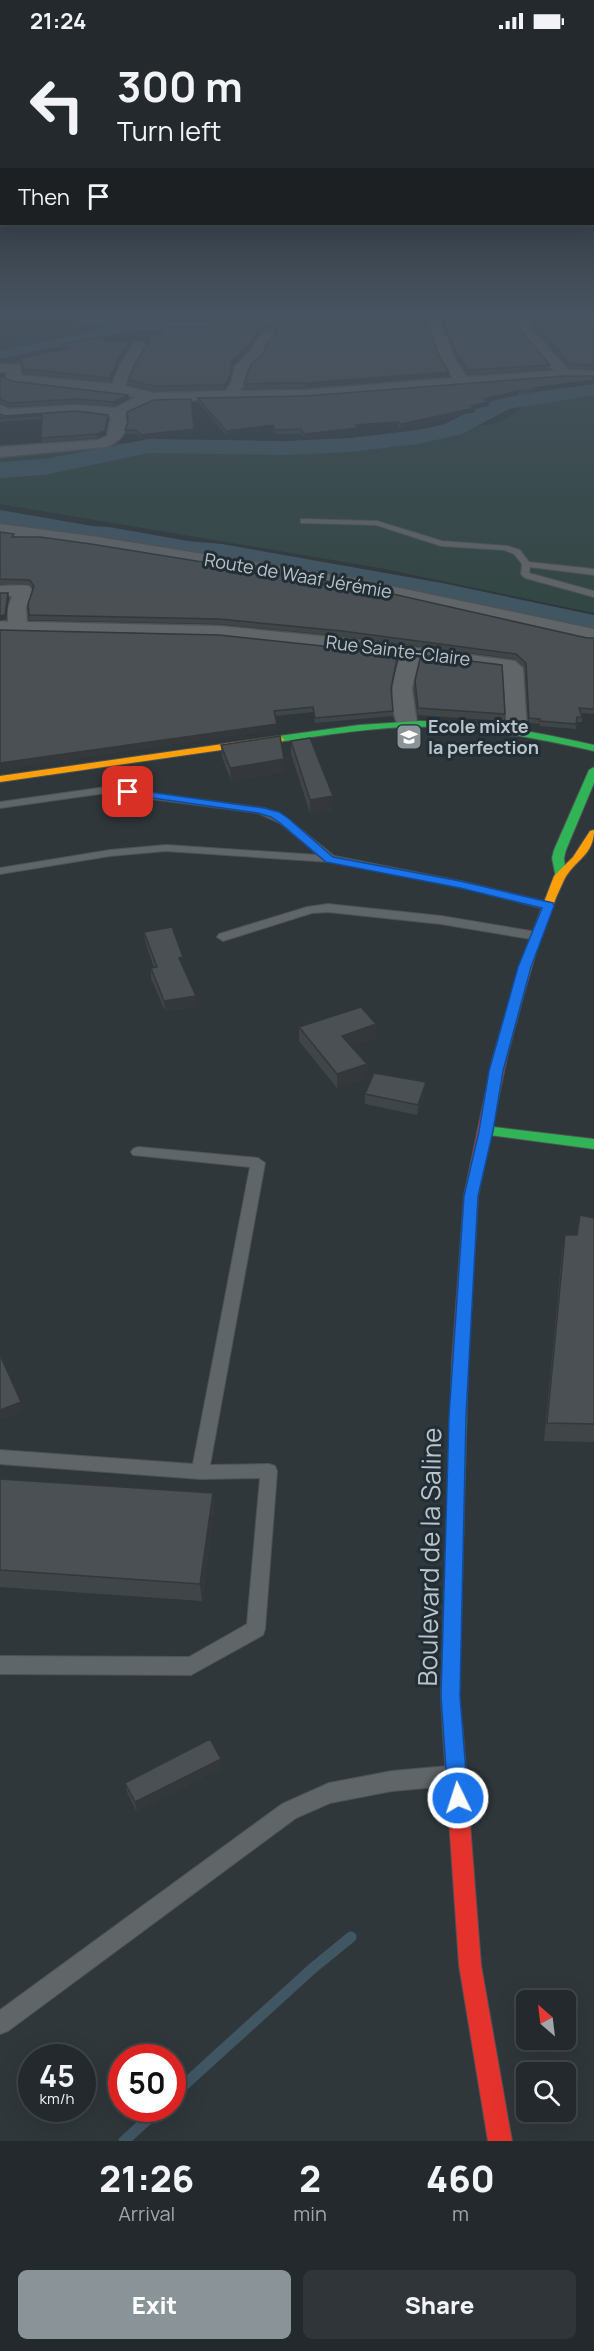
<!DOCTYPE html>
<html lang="en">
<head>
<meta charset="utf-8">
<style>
  :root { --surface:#23292c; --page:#2f3538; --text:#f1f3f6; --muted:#a3a6a9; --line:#404548; --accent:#8a9398 }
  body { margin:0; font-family:Manrope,sans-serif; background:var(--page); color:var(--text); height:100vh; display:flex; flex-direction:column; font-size:22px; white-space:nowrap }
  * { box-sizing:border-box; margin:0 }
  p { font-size:20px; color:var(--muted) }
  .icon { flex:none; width:33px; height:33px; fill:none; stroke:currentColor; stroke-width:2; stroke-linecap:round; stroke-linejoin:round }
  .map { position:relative; height:2099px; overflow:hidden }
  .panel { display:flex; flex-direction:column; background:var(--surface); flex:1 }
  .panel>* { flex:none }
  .hud { position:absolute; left:0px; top:0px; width:594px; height:183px; box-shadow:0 6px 24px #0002,0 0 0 2px var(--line); background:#23292c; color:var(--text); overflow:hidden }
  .needle { width:39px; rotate:332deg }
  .fabs { position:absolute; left:516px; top:1948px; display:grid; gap:12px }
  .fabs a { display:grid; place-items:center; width:60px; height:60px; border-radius:9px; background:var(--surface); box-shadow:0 6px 24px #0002,0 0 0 2px var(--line); font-size:30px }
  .speed { position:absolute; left:18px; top:2002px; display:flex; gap:12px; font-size:30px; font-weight:700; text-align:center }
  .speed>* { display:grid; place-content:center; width:78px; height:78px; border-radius:50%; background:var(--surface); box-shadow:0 6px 24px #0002,0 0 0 2px var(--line); line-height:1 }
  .speed small { font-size:15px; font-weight:400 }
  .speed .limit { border:9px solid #d22; background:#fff; color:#111 }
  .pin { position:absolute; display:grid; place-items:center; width:51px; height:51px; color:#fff; margin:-26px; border-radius:12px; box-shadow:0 3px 9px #0006 }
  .me { position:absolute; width:66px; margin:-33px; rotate:356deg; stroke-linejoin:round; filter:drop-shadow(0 0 4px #0008) }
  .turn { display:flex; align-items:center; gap:21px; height:126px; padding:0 18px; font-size:27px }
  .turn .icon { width:78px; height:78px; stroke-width:2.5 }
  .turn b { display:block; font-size:42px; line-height:51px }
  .then { display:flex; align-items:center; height:57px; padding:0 18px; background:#0003; gap:12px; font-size:22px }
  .eta { display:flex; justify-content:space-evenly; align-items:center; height:102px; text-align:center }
  .eta b { font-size:36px; font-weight:800; line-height:42px }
  .cta { display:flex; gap:12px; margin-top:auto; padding:12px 18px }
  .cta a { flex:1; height:69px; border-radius:9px; background:var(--accent); color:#fff; font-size:24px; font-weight:800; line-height:69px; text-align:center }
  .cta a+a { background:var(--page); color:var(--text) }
  .status { display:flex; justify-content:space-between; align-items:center; height:42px; padding:0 30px; background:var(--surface); direction:ltr }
  .status svg { height:16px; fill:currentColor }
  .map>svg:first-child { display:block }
  .green { fill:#324643 }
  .water { fill:#405663 }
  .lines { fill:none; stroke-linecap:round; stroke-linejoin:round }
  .stream-far1 { stroke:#405663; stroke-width:4 }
  .stream { stroke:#405663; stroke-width:11 }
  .canal { fill:#405663; fill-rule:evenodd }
  .river { fill:#405663; fill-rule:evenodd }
  .lane-casing { stroke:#4d5255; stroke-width:2 }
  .street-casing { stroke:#4d5255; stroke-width:3 }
  .fast-casing { stroke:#4d5255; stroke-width:2 }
  .slow-casing { stroke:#4d5255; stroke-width:2 }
  .jam-casing { stroke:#4d5255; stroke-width:2 }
  .lane { fill:#606568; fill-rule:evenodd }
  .street { fill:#606568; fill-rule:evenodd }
  .fast { fill:#30b455; fill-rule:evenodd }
  .slow { fill:#ff9f0a; fill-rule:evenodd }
  .jam { fill:#e5322d; fill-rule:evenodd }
  .wall { fill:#404548 }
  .shaded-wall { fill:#34383b }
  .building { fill:#4a5054; stroke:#34383b; stroke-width:1.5 }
  .route { fill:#1a73e8; stroke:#114b97; stroke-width:1.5 }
  .labels { text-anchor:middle; stroke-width:6; stroke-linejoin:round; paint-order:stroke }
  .far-street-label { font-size:18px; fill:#bbc4ca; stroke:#222e35 }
  .far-poi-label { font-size:18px; font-weight:bold; fill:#bbc4ca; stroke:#222e35; text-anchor:start }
  .near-street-label { font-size:26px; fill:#bbc4ca; stroke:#222e35 }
</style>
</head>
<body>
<div class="status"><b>21:24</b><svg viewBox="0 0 49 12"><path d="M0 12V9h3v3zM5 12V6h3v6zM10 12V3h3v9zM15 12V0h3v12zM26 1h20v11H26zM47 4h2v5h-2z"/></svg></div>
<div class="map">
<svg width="594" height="2099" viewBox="0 0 594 2099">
  <rect width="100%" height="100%" fill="#2f373b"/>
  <path class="green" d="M0,271H289L250,286H142L42,305L0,316Z
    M594,351V571L380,526L0,462V408L113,400L279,413L362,407L501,380L528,363Z"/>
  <path class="water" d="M0,468L92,484L109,485L188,499L222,502L442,541L594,573V589L124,499L0,481Z"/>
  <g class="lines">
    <path class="stream-far1" d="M41,274L136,284"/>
    <path class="stream" d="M172,2054L313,1926L351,1895
      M124,2099L159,2067"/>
    <path class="canal" d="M276,271H288L279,287L275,288H136L0,317V309L136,280H271Z"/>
    <path class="river" d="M594,339V353L509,367L462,392L418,402L350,410L285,413L149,411L44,433L0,436V420L44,417L149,397L285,399L350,396L418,388L445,382L493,357L516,351Z"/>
    <g class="lane-casing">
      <path id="lane" d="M301,477L377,479L442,499L508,504L520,508L529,520L594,527V533L530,525L529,531L594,549V555L525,536L521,532L522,522L514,512L504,508L441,504L376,483L304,481H301Z
        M106,745L264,766L279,771L288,777L334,814L460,839L552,861L554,864L548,868L460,845L330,820L166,809L110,814L0,832V826L110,808L166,803L318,813L280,781L258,771L106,751L0,766V760Z
        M328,862L441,874L537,890L543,894L537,898L441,882L328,870L312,871L223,899L217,895L219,892L307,865Z
        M138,1105L258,1116L265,1121L210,1423L269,1422L275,1424L277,1429L265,1587L263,1593L191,1633L0,1632V1614L189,1615L247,1582L260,1436L200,1437L0,1422V1408L193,1422L250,1125L133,1113L131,1110L133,1107Z
        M448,1724L455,1727L458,1734L455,1741L448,1744L392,1749L330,1761L296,1776L8,1989L0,1992V1968L282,1762L329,1741L392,1729Z"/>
    </g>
    <g class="street-casing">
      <path id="street" d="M517,271H529L531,286L568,328L594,329V337L564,336L305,356L154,359L125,373C130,390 120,400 105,405L0,415V405L98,398L107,394L111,375L76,371L6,376L0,374V363L9,367L76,363L115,366L136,355L12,340L5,336L8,330H0V322L20,323L21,333L112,342L120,323L135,300L140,299L147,303L134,323L125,344L154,351L226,349L232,339L235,324L250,310L263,289L268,288L275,292L265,305L262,314L249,325L246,339L240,349L305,348L453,336L441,317L427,278L433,274L439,278L455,317L467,335L554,329L518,287Z
        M0,482L92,494L353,536L594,587V599L353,546L92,504L0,492Z
        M23,543L29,544L32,548L26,566L27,580L219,584L342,596L515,619L523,626L527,689L524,693H510L507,689L503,628L419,617L412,646L417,682L414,686H400C388,669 392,633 401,615L219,596L0,591V579L8,580V566L12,554H0V544Z"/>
    </g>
    <g class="fast-casing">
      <path id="fast" d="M419,679C479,679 536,690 594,703V709C543,698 492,687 439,685C386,683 332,692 279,700L274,697L279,694L359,683Z
        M594,725V741L566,808L564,816L566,834L564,836H556L552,816L554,808L589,728Z
        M486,1084L594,1097V1107L481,1092L479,1089Z
        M460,1314L466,1316L468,1320L459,1654L463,1691L460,1698L453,1700L446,1698L443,1691L441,1654L452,1320L454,1316Z"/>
    </g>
    <g class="slow-casing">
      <path id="slow" d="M279,694L284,697L283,699L0,740V734Z
        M594,788C594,814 574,818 564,838C538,893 523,956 507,1015L505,1018H495L493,1015L519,925L554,834L573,815L590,789Z"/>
    </g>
    <g class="jam-casing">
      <path id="jam" d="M500,1011L507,1015L478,1154L468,1320L466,1324L460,1326L454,1324L452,1320L464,1154L493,1015Z
        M453,1682L460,1684L463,1691L481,1923L512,2099H488L459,1923L443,1691L446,1684Z"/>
    </g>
    <use href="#lane" class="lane"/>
    <use href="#street" class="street"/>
    <use href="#fast" class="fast"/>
    <use href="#slow" class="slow"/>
    <use href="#jam" class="jam"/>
  </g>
  <path class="wall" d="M258,271H515L517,284L550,323L549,327L468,333L457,316L441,277L432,272L426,278L439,314L449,334L305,346L244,347V342L276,290L268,286L261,288L248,309L233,322L230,338L225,347L154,349L128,342V338L159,294L215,285L212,276V272L243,281Z
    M531,271H594V327L569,326L533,285Z
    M106,299L130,300V303L118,322L111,340L23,331L22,321H17V317L65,307L62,305V302Z
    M0,336L11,339L128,353L129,356L115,364L76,361L9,365L0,361Z
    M594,342L535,350L534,352L518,353L488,360V364L475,367V370L400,386L397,384L358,387V390L304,396L301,392H275L273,387L226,393L198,360V356L305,354Z
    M76,369L108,377L105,392L97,396L42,400V377L0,380V376L5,374Z
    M128,381L194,391L142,397L136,392H126L125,388Z
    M0,490L15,495L240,526V532L587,596H594V672L581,671L582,675V680H577L576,687L540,684V682L529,681L525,626L515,617L342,594L219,582L29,578L28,562L33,546L31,543L0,542Z
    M0,588L398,617L391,649L393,674L315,681L313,670L275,674L277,687L0,727Z
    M415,639L505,672L504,679L418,673L414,646Z
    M291,699L332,767L310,771L291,712Z
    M221,703L285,730L231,739L222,715Z
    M144,890L183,915V925L197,964L165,969L151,936V926H154L145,899Z
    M376,982V996L351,1004L367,1022L366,1036L337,1046L299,999V985Z
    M425,1050L417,1073L365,1062V1052Z
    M594,1176V1400L544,1399L562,1210L565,1193H577Z
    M0,1437L213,1451L214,1468L202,1559L0,1545Z
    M221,1717V1726L136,1769L127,1750L125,1741Z"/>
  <path class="shaded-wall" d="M429,271H432V272L425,279V275Z
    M268,282V286L261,288L248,309L233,322L230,338L225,347V343L233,318L261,284Z
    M130,300V303L118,322L111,340L110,336L118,318Z
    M449,330V334L305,346V341Z
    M594,338V342L534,350L535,348L533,346Z
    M518,349V353L483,361V357Z
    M128,353L129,356L115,364L114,360Z
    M489,360L488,364L475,367V370L400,386L401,382L471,364Z
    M108,373V377L105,392L97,396V392Z
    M397,380V384L358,387V390L304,396V392L356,383Z
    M273,383V387L226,393V389Z
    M194,387V391L142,397L141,393Z
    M8,551L9,556L6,577L0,579V574Z
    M398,612V617L390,651L391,646Z
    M277,682V687L0,727V721Z
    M284,717L285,730L231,739L230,726Z
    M333,754L332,767L310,771V758Z
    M183,915V925L179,916Z
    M196,954L197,964L165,969L164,959Z
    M376,982V996L342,1008V994Z
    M367,1022L366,1036L337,1046V1032Z
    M426,1040L425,1050L417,1073L418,1063Z
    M21,1360L23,1370L0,1378V1368Z
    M213,1451L214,1468L202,1559L200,1542Z
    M221,1717V1726L136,1769L135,1760Z"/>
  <path class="building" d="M238,271L243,281L258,271H429L425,275L439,314L449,330L305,341L244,342L251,322L263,312L267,302L277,289L276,286L268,282L261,284L248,304L233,318L230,334L225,343L154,344L128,338L136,320L149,300L148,294H159L164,285H217L212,272Z
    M437,271H515L517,284L550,323L468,328L457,312L441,273Z
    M532,271H594V323L570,322L534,281Z
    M102,295L106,299L130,300L118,318L110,336L23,327L21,318L17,317L69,306L62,302L81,298Z
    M564,334H594V338L533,346L535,348L518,349L483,357L489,360L471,364L475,366L401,382L397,380L356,383L358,386L304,392L301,387L275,388L273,383L226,389L198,356L305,354Z
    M5,335L11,339L128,353L114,360L76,357L9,361L0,357V336Z
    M191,357L194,387L141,393L136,388H125L128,381L127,370L154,358Z
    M76,369L108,373L105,389L97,392L41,396L42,373L0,376V372L5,374Z
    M0,490L14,492L12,495H40L91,502L240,526L237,532L270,531L353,543L587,596H594V667L579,666L582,675H577L576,682L540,679V677L529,676L526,621L516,612L342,589L219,577L29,573L28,562L34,544L30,538L0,537Z
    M0,551H8L5,573L0,574Z
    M0,588L219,593L398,612L391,646L393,669L315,676L313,665L274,669L277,682L0,721Z
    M421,613L502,623L505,672L418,666L415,639Z
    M280,694L284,717L230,726L221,703Z
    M310,696L333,754L310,758L291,699Z
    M172,885L183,915L179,916L196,954L164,959L151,926L157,925L144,890Z
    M361,965L376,982L342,994L367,1022L337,1032L299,985Z
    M374,1031L426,1040L418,1063L365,1052Z
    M580,1173L594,1176V1382L547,1381L565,1193H577Z
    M0,1313L21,1360L0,1368Z
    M0,1437L213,1451L200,1542L0,1528Z
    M210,1697L221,1717L135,1760L125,1741Z"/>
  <linearGradient id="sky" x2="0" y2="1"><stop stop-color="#1a1e20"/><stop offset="0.48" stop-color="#475360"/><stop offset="1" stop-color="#475360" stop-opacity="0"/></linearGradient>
  <rect width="594" height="565" fill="url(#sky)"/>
  <path class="route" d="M128,747L264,766L279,770L288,776L333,815L460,839L553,861L554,864L531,925L503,1029L493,1089L478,1154L466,1374L460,1654L468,1756L465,1764L458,1766L451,1764L448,1756L441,1654L449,1374L464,1154L479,1089L489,1029L518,925L542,866L460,846L326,820L280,781L271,775L258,771L124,752L122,750Z"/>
  <defs>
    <g id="school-square" transform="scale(1.35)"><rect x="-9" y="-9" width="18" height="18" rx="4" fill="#8a9398" stroke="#222e35"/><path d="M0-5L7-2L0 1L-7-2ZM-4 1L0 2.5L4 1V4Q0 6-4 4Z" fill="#fff"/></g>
  </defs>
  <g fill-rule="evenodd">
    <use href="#school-square" x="409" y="695"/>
  </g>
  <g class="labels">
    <g class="far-street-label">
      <text transform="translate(298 534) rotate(10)" y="6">Route de Waaf Jérémie</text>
      <text transform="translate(398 609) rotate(7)" y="6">Rue Sainte-Claire</text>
    </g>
    <g class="far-poi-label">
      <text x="428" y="691">Ecole mixte<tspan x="428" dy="21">la perfection</tspan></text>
    </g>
    <g class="near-street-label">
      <text transform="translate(430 1515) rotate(-89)" y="9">Boulevard de la Saline</text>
    </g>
  </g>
</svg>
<div class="fabs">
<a><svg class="needle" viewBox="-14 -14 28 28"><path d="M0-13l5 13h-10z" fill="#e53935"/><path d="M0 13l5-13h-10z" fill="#a3a6a9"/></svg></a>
<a><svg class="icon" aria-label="search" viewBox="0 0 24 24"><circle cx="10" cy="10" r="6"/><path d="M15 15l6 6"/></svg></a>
</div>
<div class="speed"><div>45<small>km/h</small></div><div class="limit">50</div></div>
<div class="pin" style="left:128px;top:750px;background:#d93025"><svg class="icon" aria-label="arrive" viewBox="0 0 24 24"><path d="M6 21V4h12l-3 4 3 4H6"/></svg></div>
<svg class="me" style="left:458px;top:1756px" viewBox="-20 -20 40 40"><circle r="17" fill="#1a73e8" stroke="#fff" stroke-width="3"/><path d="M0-11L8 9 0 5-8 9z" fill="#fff"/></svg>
<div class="hud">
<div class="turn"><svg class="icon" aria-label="left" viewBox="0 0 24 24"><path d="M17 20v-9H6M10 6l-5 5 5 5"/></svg><div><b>300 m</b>Turn left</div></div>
<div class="then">Then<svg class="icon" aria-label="arrive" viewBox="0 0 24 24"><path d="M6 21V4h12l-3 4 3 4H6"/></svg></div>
</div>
</div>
<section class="panel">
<div class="eta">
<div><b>21:26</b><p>Arrival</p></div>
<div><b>2</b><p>min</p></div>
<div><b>460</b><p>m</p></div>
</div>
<div class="cta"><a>Exit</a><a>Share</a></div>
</section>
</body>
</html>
